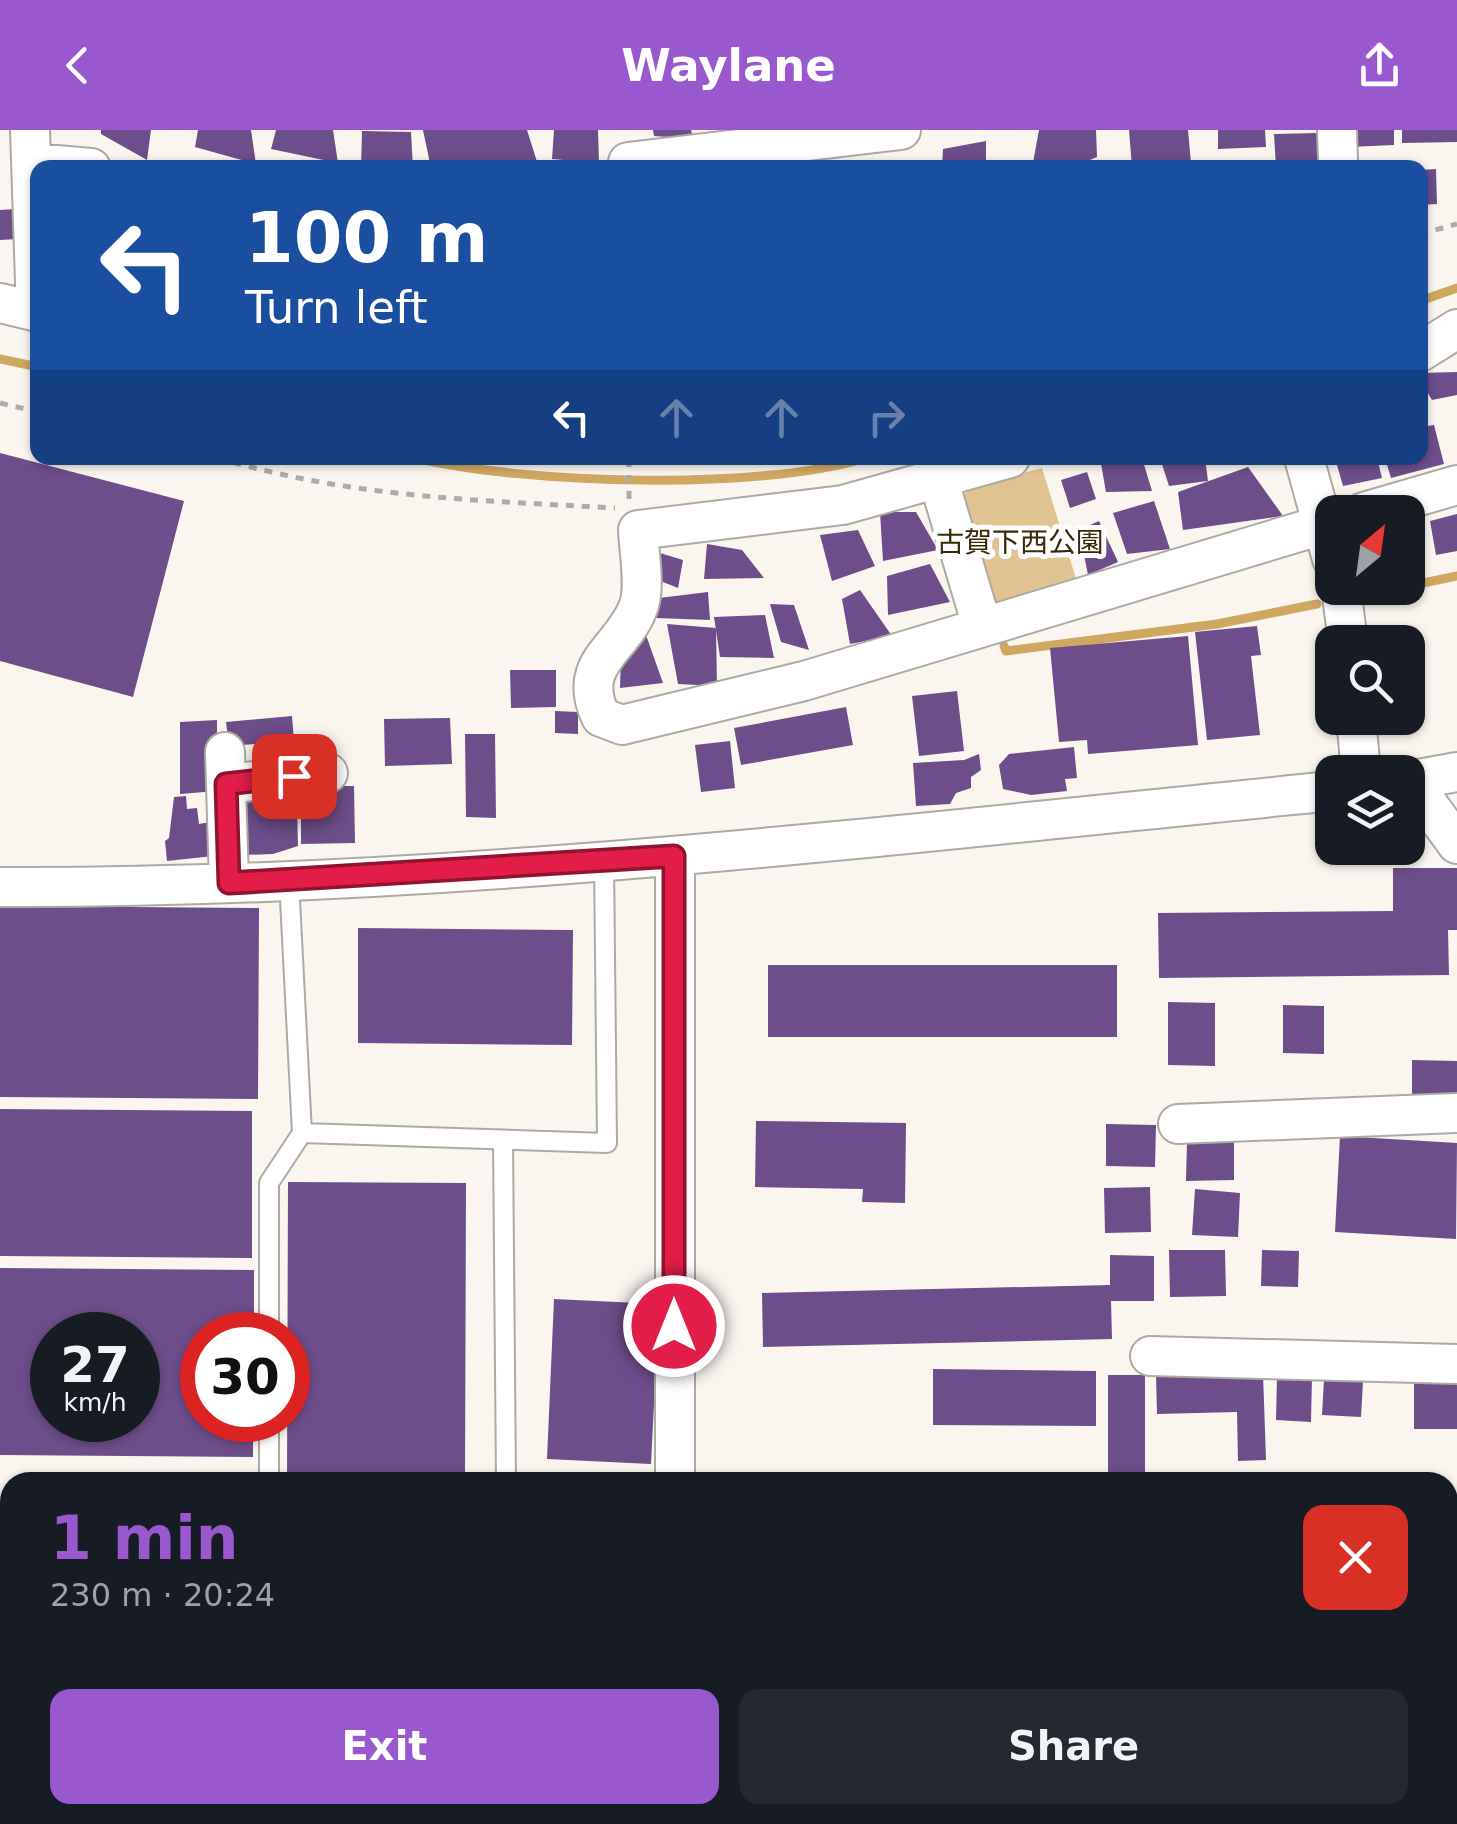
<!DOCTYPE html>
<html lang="en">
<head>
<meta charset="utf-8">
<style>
  :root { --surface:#171b24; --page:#242831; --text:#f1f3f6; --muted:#9ea1a6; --accent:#9958ce }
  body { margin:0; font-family:"DejaVu Sans","Noto Sans JP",sans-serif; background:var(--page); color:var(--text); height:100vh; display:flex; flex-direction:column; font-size:38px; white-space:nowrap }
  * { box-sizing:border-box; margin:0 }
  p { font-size:32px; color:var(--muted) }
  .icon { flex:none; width:55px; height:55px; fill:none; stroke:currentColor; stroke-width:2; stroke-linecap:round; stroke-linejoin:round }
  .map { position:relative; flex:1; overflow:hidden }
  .sheet { position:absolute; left:0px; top:1342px; width:1458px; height:352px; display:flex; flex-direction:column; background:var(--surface); border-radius:30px 30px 0 0; box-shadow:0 2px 8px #0004 }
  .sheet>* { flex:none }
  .guide { position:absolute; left:30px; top:30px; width:1398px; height:305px; border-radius:20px; box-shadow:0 2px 8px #0004; background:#1a4fa0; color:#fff; overflow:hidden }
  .needle { width:65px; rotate:29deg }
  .tools { position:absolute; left:1315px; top:365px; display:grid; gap:20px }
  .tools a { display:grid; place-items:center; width:110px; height:110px; border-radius:20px; background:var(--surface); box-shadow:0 2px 8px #0004; font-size:50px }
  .speed { position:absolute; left:30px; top:1182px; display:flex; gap:20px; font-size:50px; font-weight:700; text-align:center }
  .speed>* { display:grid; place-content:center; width:130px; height:130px; border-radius:50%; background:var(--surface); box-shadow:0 2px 8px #0004; line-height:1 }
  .speed small { font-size:25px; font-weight:400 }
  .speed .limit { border:15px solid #d22; background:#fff; color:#111 }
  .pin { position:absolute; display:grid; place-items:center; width:85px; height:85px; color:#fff; margin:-42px; border-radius:20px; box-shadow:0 5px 15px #0006 }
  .me { position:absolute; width:110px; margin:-55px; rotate:0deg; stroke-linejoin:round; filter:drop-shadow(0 0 8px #0008) }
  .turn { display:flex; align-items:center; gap:35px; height:210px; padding:0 50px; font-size:45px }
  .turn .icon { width:130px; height:130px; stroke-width:2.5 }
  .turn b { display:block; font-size:70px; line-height:85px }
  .lanes { display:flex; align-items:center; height:95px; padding:0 50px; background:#0003; justify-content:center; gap:50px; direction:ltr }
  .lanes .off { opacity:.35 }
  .round { display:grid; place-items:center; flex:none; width:105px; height:105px; border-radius:20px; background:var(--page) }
  .overview { display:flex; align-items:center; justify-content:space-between; height:170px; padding:0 50px }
  h1 { font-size:60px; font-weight:700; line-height:75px; color:var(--accent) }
  .button { display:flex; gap:20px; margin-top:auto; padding:20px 50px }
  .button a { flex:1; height:115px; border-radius:20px; background:var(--accent); color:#fff; font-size:40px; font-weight:700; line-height:115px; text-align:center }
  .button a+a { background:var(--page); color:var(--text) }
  header { display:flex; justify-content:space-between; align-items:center; height:130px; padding:0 50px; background:var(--accent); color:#fff; font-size:45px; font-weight:700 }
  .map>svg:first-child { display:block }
  .green { fill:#e1c391 }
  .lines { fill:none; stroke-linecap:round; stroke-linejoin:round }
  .stream { stroke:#d0a761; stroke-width:9 }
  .building { fill:#6d4d8a; fill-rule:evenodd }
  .service-casing { stroke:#ada9a3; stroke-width:22 }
  .minor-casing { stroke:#ada9a3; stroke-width:42 }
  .path { stroke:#aeaaa5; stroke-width:5; stroke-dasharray:8 8; stroke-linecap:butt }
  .service { stroke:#fff; stroke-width:18 }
  .minor { stroke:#fff; stroke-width:38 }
  .route-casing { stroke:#92132f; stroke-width:25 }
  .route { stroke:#e11d48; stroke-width:18 }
  .labels { text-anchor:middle; stroke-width:10; stroke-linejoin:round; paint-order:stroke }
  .park-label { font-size:28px; fill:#392807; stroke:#fff }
</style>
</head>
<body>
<header><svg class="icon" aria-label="back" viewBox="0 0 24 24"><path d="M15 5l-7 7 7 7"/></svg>Waylane<svg class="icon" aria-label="share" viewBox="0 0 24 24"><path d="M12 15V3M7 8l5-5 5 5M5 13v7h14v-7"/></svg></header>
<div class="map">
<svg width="1457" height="1694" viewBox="0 0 1457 1694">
  <rect width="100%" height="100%" fill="#faf6ef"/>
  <path class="green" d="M1042,338L1078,455L1006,478L995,473L962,368L969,357Z"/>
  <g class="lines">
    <path class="stream" d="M1420,171L1457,158
      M0,229L38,237
      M416,328C525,354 759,361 866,328
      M1371,464L1457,446
      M1004,516L1006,521L1217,494L1317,474"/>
  </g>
  <path class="building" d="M101,0H151L147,30L101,4Z
    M198,0H251L256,34L195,17Z
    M276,0H333L338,33L271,19Z
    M423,0H527L539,38H431Z
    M554,0H598L599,33L552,29Z
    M653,0H691L694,9L654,6Z
    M1039,0H1096L1097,27L1071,38H1032Z
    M1129,0H1188L1191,33L1132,37Z
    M1218,0H1265L1266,17L1218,19Z
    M1348,0H1394V15L1349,17Z
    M1402,0H1457V12L1402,13Z
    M362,1L411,2L413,38H361Z
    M1317,3L1318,38H1276L1274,4Z
    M986,11V38H942L943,19Z
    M1436,39L1437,74L1420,75V40Z
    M16,79L17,109L0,110V80Z
    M1457,242V265L1432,270L1420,250V243Z
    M1434,295L1444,334L1391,348L1385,328H1420V297Z
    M0,323L184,371L133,567L0,531Z
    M1100,328H1142L1152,361L1106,362Z
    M1160,328H1205L1208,351L1169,356Z
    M1335,328H1377L1382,348L1343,356Z
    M1248,337L1283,386L1183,400L1178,362Z
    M1087,342L1096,369L1070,378L1061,350Z
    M1154,371L1170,419L1127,424L1113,383Z
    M880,382H916L938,420L883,431Z
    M1457,384V421L1436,425L1430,391Z
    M1099,391L1118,432L1088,445L1079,400Z
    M858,400L875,436L832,451L820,405Z
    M707,414L742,420L764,448L704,449Z
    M650,420L683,430L678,458L648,446Z
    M930,434L950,472L888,485L887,446Z
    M860,460L892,506L850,514L842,469Z
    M708,462L710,490L656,488L659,468Z
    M770,474L794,475L809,520L781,512Z
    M765,485L774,528L720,527L714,487Z
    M667,494L716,498L717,556L678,554Z
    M1257,496L1261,525L1251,526L1260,605L1207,610L1195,502Z
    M646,505L663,553L620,558L621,524Z
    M1188,506L1198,615L1088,624L1087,610L1059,612L1050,518Z
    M510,540H556V577L511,578Z
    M957,561L964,621L919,626L912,566Z
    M846,577L853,615L741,635L734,598Z
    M555,581L578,582V604L555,603Z
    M292,586L294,611L229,616L226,592Z
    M450,588L452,634L385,636L384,589Z
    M217,590V661L180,664V592Z
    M465,604H495L496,688L466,687Z
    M730,611L735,658L701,662L695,615Z
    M1074,617L1077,648L1065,649L1067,661L1031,665L1003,659L999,635L1009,624Z
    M979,624L981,640L971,647V658L956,663L950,674L916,676L913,633L964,630Z
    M323,656H354L355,713L301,714V680L331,679Z
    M270,661L271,678H297L298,716L273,724L243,725L241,662Z
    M186,666L187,679L197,678L199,694L210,692L213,726L167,731L165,711L169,708L174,667Z
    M1393,738H1457V800H1448L1449,845L1159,848L1158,783L1393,781Z
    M0,776L259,778L258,969L0,967Z
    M358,798L573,800L572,915L358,913Z
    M768,835H1117V907H768Z
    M1168,872L1215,873V936L1168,935Z
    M1283,875L1324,876V924L1283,923Z
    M1412,930L1457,931V973L1412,972Z
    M0,979L252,981V1128L0,1126Z
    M756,991L906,993L905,1073L862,1072L863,1059L755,1057Z
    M1106,994L1156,995L1155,1037L1106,1036Z
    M1340,1006L1457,1013L1456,1109L1335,1102Z
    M1187,1011H1234V1050L1186,1051Z
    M288,1052L466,1053L465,1352H287Z
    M1150,1057L1151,1102L1105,1103L1104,1058Z
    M1195,1059L1240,1063L1238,1107L1192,1105Z
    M1169,1120H1225L1226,1166L1170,1167Z
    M1262,1120L1299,1121L1298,1157L1261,1156Z
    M1110,1125L1154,1126V1171H1111L1112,1209L763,1217L762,1163L1110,1155Z
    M0,1138L254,1140V1205H202V1290H253V1327L0,1325ZM52,1205H138V1290H52Z
    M554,1169L659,1174L651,1334L547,1329Z
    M933,1239L1096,1241V1296L933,1295Z
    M1263,1243L1266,1330L1238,1331L1237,1282L1157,1284L1156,1245Z
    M1108,1245H1145V1352H1108Z
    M1277,1246H1312L1311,1292L1276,1290Z
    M1324,1249L1363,1251L1361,1287L1322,1285Z
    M1414,1251H1457V1299H1414Z
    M1448,1366H1450L1453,1407H1448Z
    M1448,1430H1457V1471H1448Z
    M1453,1568H1457V1612H1452Z
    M1448,1635H1457V1666L1448,1665Z
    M0,1668H10V1685H251V1694H0Z
    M286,1685H464V1694H286Z
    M601,1685H657V1694H601Z"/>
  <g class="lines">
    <g class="service-casing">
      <path id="service" d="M289,750L302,1003L607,1013L604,730
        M503,1010L506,1352
        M269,1205V1053L302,1003
        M269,1352V1290
        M509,1685V1694
        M269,1694V1685"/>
    </g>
    <g class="minor-casing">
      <path id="minor" d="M30,0L36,182
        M1337,0L1338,30
        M628,32L901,0
        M33,33L91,38
        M0,173L38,182
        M1420,222L1457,199
        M1010,328L843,375L638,400C639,423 646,458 638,478C622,520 575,533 601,587L622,595L804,551L1332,392
        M1304,328L1332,429
        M938,348L982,496
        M1364,382L1457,355
        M1341,458L1348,512
        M1356,588L1361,642
        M225,622L229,753
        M1408,651L1457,642
        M1411,651L1457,714
        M226,654L328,643
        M0,757C445,759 890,705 1332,661
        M1178,994L1457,983
        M1150,1226L1457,1234
        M675,1352V726
        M1448,1498H1457
        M675,1685V1694"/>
    </g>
    <path class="path" d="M1420,104L1457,94
      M0,273L38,282
      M218,328C353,368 476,370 615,378
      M629,369V328"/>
    <use href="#service" class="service"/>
    <use href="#minor" class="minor"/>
  </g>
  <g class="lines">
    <g class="route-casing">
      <path id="route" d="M294,646L226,654L229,753L674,726V1196"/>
    </g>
    <use href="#route" class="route"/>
  </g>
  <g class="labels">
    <g class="park-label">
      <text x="1020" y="422">古賀下西公園</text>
    </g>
  </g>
</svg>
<div class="tools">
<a><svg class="needle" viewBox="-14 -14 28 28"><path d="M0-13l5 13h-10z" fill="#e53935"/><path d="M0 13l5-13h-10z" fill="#9ea1a6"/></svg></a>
<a><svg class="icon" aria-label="search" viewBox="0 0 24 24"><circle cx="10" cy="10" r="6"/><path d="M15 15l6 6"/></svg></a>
<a><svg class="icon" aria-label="layers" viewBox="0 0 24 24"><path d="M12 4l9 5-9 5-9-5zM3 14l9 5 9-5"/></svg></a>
</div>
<div class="speed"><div>27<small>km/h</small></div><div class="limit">30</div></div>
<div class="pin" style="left:294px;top:646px;background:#d93025"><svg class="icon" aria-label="arrive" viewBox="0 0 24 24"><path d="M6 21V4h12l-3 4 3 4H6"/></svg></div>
<svg class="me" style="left:674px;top:1196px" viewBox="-20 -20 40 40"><circle r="17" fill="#e11d48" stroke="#fff" stroke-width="3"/><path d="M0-11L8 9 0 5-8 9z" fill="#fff"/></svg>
<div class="guide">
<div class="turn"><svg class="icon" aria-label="left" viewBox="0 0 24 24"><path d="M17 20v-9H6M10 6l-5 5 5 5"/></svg><div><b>100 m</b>Turn left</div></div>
<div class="lanes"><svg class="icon" aria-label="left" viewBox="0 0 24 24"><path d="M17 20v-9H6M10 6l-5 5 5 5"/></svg><svg class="icon off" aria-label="ahead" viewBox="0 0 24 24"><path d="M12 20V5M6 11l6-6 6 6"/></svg><svg class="icon off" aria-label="ahead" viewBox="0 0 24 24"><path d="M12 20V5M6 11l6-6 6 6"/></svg><svg class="icon off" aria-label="right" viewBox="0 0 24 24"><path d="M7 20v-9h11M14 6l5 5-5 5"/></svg></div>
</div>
<section class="sheet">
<div class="overview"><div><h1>1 min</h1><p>230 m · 20:24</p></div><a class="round" style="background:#d93025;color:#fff"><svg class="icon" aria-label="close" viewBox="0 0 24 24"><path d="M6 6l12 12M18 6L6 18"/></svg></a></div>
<div class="button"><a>Exit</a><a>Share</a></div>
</section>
</div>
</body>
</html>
